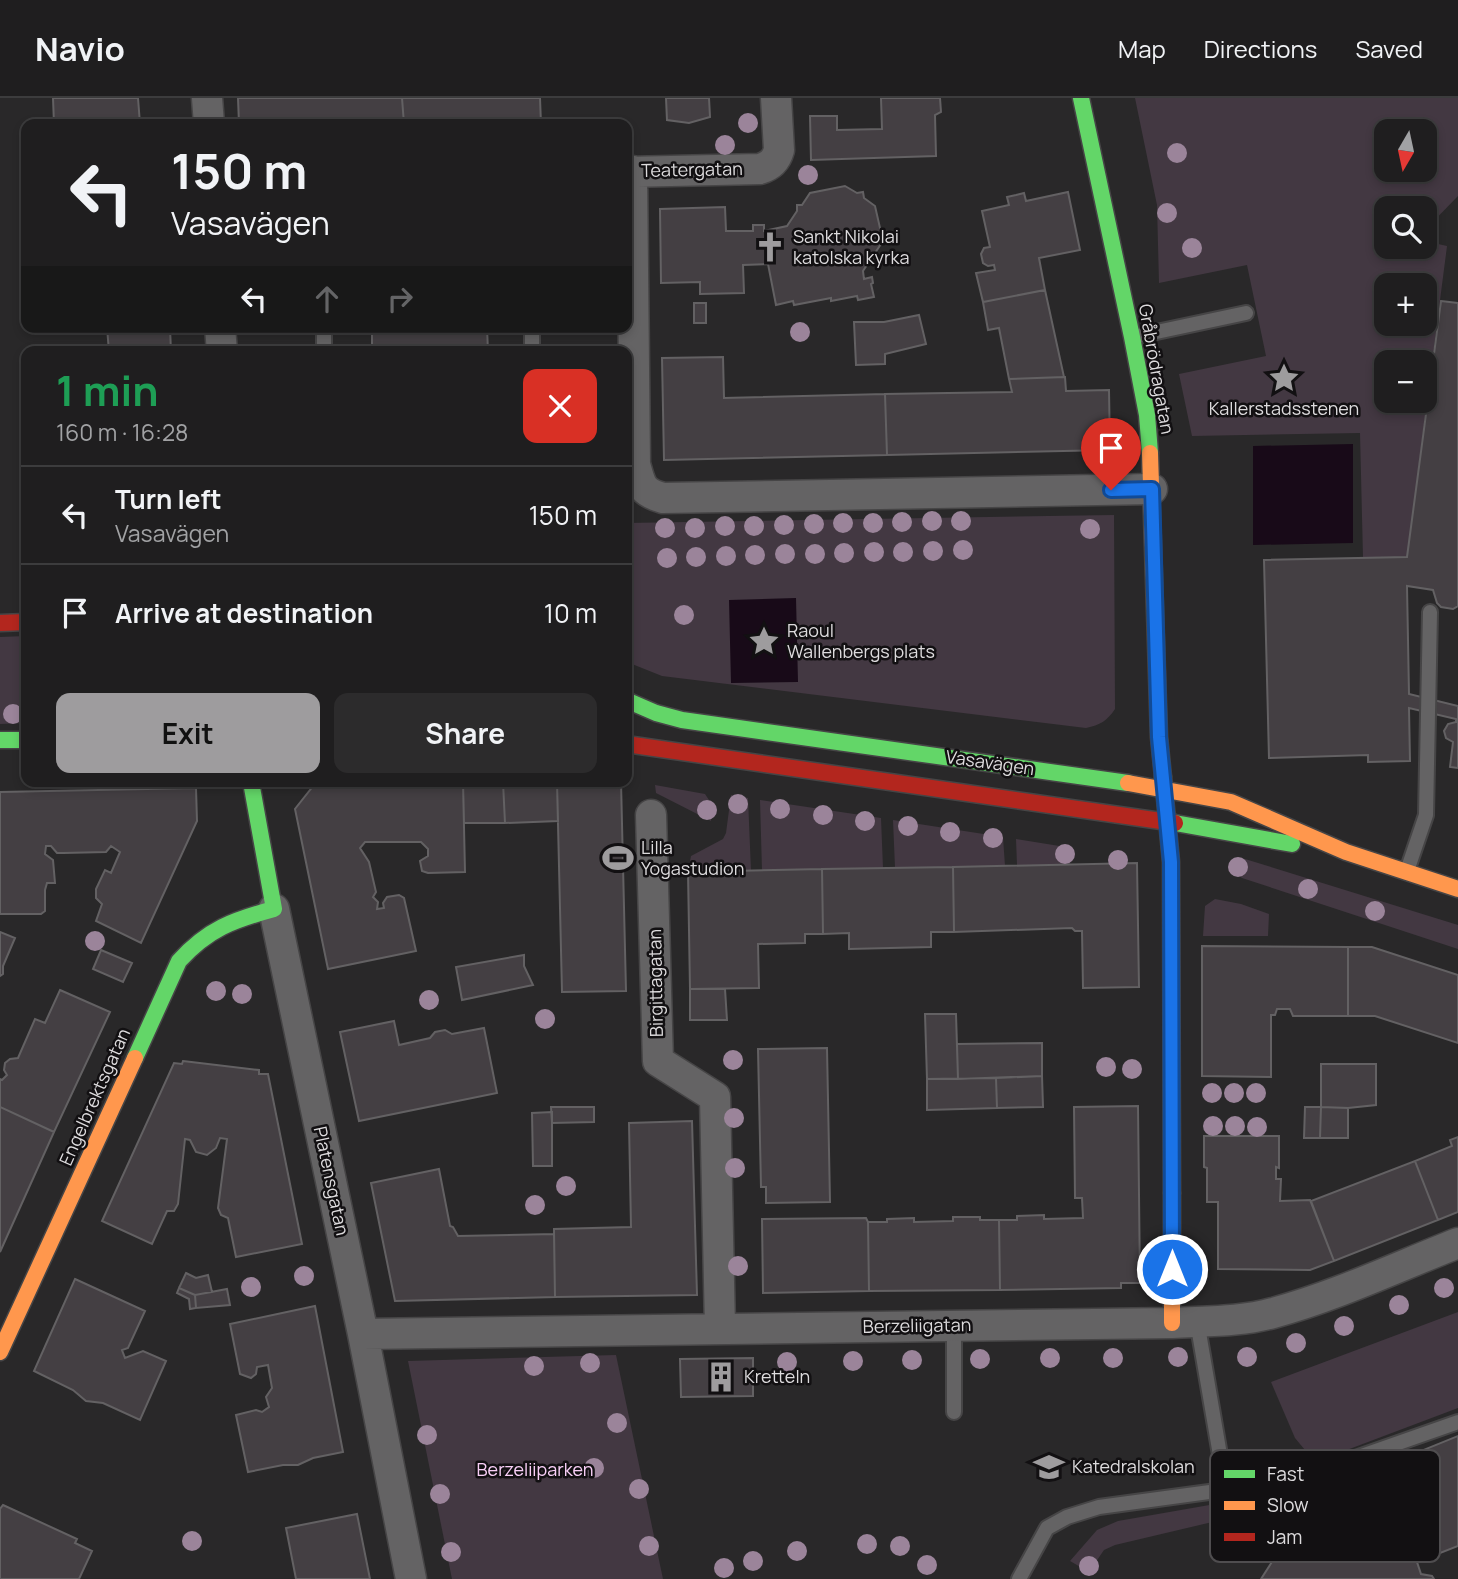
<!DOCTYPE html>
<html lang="en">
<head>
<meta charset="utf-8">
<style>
  :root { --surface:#1f1e1f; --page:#2c2b2c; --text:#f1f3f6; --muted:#a1a2a4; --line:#3c3c3d; --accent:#9e9c9e }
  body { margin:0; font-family:Manrope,sans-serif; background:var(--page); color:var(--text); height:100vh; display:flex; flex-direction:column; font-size:26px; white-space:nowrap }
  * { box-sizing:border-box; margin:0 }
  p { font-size:23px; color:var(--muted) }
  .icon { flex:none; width:38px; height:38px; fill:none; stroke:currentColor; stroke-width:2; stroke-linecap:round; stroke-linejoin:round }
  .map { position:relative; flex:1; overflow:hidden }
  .details { position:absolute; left:21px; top:248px; width:611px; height:441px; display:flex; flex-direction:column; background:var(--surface); border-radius:14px; box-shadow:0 4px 10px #0003,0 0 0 2px var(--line) }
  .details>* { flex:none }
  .top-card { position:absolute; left:21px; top:21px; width:611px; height:214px; border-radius:14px; box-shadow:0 4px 10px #0003,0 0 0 2px var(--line); background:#1f1e1f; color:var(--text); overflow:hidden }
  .needle { width:46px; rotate:189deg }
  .buttons { position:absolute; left:1374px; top:21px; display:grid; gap:14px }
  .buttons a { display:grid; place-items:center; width:63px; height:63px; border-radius:14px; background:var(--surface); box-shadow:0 4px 10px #0003,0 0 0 2px var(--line); font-size:35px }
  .pin { position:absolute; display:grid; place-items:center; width:60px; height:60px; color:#fff; margin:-72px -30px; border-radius:50% 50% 50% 0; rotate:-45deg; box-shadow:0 0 7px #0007 }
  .pin .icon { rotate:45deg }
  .me { position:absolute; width:77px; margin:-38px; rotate:0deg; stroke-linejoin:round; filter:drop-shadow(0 0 5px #0008) }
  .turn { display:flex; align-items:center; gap:24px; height:147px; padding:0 35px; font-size:32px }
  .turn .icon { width:91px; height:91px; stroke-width:2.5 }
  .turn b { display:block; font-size:49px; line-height:60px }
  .lanes { display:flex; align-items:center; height:66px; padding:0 35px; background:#0003; justify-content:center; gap:35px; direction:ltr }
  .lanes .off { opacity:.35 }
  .round { display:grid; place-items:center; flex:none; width:74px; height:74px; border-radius:14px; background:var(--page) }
  .head { display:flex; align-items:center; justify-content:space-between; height:119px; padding:0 35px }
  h1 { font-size:42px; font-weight:700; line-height:52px; color:#1e9e55 }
  .cta { display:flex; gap:14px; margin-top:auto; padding:14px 35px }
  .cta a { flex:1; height:80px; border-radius:14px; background:var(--accent); color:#111; font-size:28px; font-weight:700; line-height:80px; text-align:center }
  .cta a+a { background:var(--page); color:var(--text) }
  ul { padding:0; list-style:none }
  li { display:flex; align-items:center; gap:21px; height:98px; padding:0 35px; border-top:2px solid var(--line) }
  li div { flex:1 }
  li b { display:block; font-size:26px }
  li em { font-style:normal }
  header { display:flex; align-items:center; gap:42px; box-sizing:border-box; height:98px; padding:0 35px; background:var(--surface); border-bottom:2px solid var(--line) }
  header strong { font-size:33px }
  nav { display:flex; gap:38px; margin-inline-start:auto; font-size:24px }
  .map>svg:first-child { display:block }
  .green { fill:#433842; fill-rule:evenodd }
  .water { fill:#180a18 }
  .building { fill:#443f43; stroke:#636163; stroke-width:2 }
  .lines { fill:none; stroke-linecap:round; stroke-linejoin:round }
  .lane-casing { stroke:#464546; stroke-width:18 }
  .street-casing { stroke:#464546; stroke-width:33 }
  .fast-casing { stroke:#464546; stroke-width:19 }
  .slow-casing { stroke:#464546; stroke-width:19 }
  .jam-casing { stroke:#464546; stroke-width:19 }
  .lane { stroke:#646364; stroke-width:14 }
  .street { stroke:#646364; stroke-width:30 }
  .fast { stroke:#63d668; stroke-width:16 }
  .slow { stroke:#ff974d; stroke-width:16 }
  .jam { stroke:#b3261e; stroke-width:16 }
  .tree { fill:#9b849a }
  .route-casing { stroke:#114b97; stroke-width:18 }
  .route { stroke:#1a73e8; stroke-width:12 }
  .labels { text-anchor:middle; stroke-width:5; stroke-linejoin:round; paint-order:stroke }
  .street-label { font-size:18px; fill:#dddbdd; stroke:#121012 }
  .poi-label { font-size:18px; fill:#dddbdd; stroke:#121012; text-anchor:start }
  .park-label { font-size:18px; fill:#f9cff7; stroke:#121012 }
  .key { fill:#121012; stroke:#4f4d4f; stroke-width:2 }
  .key-label { font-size:19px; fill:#dddbdd }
</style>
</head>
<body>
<header>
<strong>Navio</strong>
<nav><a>Map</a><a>Directions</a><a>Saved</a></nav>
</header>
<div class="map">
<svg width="1458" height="1481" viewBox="0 0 1458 1481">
  <rect width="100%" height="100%" fill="#292829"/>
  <path class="green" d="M1135,0H1458V98L1425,132L1424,110H1386V149H1424L1425,143L1447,148L1407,459L1363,460L1360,335L1192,338L1179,276L1266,258L1247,167L1159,185L1157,107ZM1386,33H1424V72H1386ZM1386,187H1424V226H1386ZM1386,264H1424V303H1386Z
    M1114,417L1115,611C1107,623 1100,627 1086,630L662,578L627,564L626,425Z
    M26,538V625L0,626V539Z
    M655,687L705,696L711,705V723L656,695Z
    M731,697L748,700L751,773L688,774L691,758L723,741L726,735Z
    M760,702L881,720L883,770L762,773Z
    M893,722L1003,739L1005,768L895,770Z
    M1016,741L1072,750L1070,767H1017Z
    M1236,760L1245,761L1458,827V851L1242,780L1231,771L1232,762Z
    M1215,801L1241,806L1269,816L1268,838H1203L1205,808Z
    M1458,1214V1310L1315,1364L1295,1340L1271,1284Z
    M616,1257L663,1481H452L408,1263Z
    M1238,1402L1242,1417L1115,1447L1104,1452L1089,1474L1070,1463L1097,1432L1118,1423Z"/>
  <path class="water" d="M1353,346V445L1253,447V348Z
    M796,500L798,584L731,585L729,502Z"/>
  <path class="building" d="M53,0H138L140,26H54Z
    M238,0H402L404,26H239Z
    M402,0H540L541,26H404Z
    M666,0H709L710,19L689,25L667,22Z
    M881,0H940L941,14L935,17L936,58L811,62L810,18H837V32L882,31Z
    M845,88L857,95L863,94L864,100L875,108L883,143L875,155L876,160L871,161L863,173L864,181L872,179L873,185L871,186L874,199L858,202L857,198L831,203V200L794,207L793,203L776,207L768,166L743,167L744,195L700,196V184L661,185L660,111L725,109L726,133H753V127H764V133L787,128L797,113V107H802L810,95Z
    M1068,94L1080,152L1039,160L1045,192L983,204L976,175L995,172L994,167L988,168L983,165L981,156L984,150L990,149L982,113L1009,107L1007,99L1016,97L1024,95L1026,103Z
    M1045,192L1064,279L1009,281L999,230L988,232L983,204Z
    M1441,203L1458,205V508L1453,511L1441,509L1437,505L1433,492L1407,488L1409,596L1458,608V670L1450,669L1453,644L1446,640L1444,633L1448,626L1456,624V621L1409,610L1410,663L1368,664V657L1269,660L1264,462L1407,459Z
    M694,205H706V225H694Z
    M919,217L926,246L885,256V266L856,267L854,224H884Z
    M107,229H170L171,254H109Z
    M372,229H487L488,254H372Z
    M723,259L724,300L885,296L887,357L664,362L662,260Z
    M1065,279L1066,293L1109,292L1110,352L887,357L885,296L1012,294L1009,281Z
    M463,684L465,774L428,775L422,773L420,763L428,758V751L421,744H365L360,750L369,764L376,794L373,799L378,804L377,811L384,810L383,805L387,799L399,797L404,800L416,853L328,871L295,711L314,687Z
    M463,684H503L505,725H464Z
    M503,684H557L558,723L505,725Z
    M557,684H621L626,893L562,894Z
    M196,690L197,723L141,845L96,823L102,806L96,800V791L105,772L111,775L120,754L111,748L106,754L63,755H57L51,748H46L45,756L53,762L55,785H47L45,792V813L41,816H0V694Z
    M1137,765L1139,889L1083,890L1082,833H1075L1072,830L954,834L953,769Z
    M953,769L954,834H931V849L849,851V835L823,836L822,771Z
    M822,771L823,836H805V845L758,846L759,890L690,891L688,774Z
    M0,834L15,840L3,868V876L0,878Z
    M1202,848L1348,849V918H1293L1290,911H1277L1275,917H1271V979L1202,978Z
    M1348,849H1372L1458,877V945L1375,918H1348Z
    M101,852L132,865L123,884L93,871Z
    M524,857V868L533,887L462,902L456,869Z
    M690,891H725L727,922H690Z
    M60,892L110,914L54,1034L0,1009V981L2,982L7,977L4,972L5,965L10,961L18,960L35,921L45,925Z
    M925,916H956L958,981H927Z
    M394,923L399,947L430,940L435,934L445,932L452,936L484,930L497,995L359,1023L340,934Z
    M1042,945V978L958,981L957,946Z
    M827,950L830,1104L766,1105V1089H761L758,951Z
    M183,963L259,972V976H268L302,1146L236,1159L228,1120L221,1117L218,1110L227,1041L220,1040L216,1050L207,1057L196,1054L190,1042L185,1041L178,1106L174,1113H167L152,1146L102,1123L174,965L182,966Z
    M1321,966H1376V1007L1348,1010L1321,1009Z
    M1042,978L1043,1009L997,1010L996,980Z
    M996,980L997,1010L927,1012V981Z
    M1138,1008L1140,1185H1121V1190L1000,1192L999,1122H1017V1118L1044,1117V1121L1083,1120L1082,1100H1075L1074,1009Z
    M0,1009L54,1034L0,1154Z
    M551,1009H594V1024L552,1025Z
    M1305,1009H1321L1320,1040H1304Z
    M1321,1009L1348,1010V1040H1320Z
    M552,1014V1068H533L532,1015Z
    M692,1023L697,1197L555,1199L554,1131L631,1129L629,1025Z
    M1204,1038H1279V1070L1276,1069V1081H1281L1280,1103L1310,1102L1334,1163L1310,1172L1218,1171V1104H1207V1070L1204,1069Z
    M1458,1039V1114L1438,1122L1415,1063L1452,1048L1450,1042Z
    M1415,1063L1438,1122L1334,1163L1311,1103Z
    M439,1071L450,1128L453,1129L458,1138L554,1136L555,1199L395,1203L371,1085Z
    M953,1119H980V1122H999L1000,1192L869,1193L868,1124H887V1121L914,1120V1124L953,1123Z
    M866,1120L868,1124L869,1193L763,1195L762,1121Z
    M186,1175L196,1180L208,1177L212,1194L195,1197L179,1190Z
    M75,1181L145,1213L128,1250L122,1252L125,1260L143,1253L166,1263L140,1322L103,1305L86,1303L73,1292L34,1273Z
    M179,1190L195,1197L196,1210L190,1211L189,1201L177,1195Z
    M227,1191L230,1207L196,1210L195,1197Z
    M315,1208L343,1354L313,1360L298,1367H283L248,1374L236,1317L256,1312L262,1314L269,1309L266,1299L272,1290L268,1267L257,1269L256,1276L251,1280L240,1276L230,1226Z
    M753,1260V1275L763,1274V1283L753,1282V1298L681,1299L680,1261Z
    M1458,1338V1448L1417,1464L1421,1476L1432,1478L1434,1481H1261L1308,1408L1304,1403L1306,1392L1315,1384L1327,1385L1330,1390Z
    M3,1407L77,1441L75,1445L92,1453L79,1481H0V1411Z
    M357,1416L370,1481H296L286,1430Z"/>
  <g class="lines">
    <g class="lane-casing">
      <path id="lane" d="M324,229V254
        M532,229V254
        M1133,239L1246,215
        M1407,773L1426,717L1430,514
        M1197,1223L1226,1392
        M954,1228V1314
        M1019,1481L1047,1430L1067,1419L1099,1409L1290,1383L1458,1324"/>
    </g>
    <g class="street-casing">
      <path id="street" d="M207,0L209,26
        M632,73L635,366C641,387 641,394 663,400L1152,391
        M626,74L760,71C770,68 776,63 779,52L776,0
        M220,229L222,254
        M651,717L658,963L715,999L720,1230
        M274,811L363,1236L411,1481
        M363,1236L1172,1225C1205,1223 1241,1224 1273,1215C1336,1198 1397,1169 1458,1145"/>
    </g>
    <g class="fast-casing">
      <path id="fast" d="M1081,0L1132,239L1147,317L1150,355
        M626,602L656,615L682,622L1128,685
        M0,642H26
        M1175,725L1292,746
        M135,960L179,863C208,831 233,822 274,811L251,684"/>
    </g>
    <g class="slow-casing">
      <path id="slow" d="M1150,355L1159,639L1163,679
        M1128,685L1231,704L1346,754L1458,791
        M1172,1095V1225
        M0,1254L135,960"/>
    </g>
    <g class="jam-casing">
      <path id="jam" d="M0,525L26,524
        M626,646L1175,725
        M1163,679L1171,764L1172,1095"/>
    </g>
    <use href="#lane" class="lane"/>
    <use href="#street" class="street"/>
    <use href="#fast" class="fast"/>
    <use href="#slow" class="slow"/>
    <use href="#jam" class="jam"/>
  </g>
  <g class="tree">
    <circle cx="748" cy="25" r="10"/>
    <circle cx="725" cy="47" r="10"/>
    <circle cx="1177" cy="55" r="10"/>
    <circle cx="808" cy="77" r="10"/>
    <circle cx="1167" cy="115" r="10"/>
    <circle cx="1192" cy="150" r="10"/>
    <circle cx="800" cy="234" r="10"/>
    <circle cx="932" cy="423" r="10"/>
    <circle cx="961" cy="423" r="10"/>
    <circle cx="902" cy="424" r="10"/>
    <circle cx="843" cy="425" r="10"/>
    <circle cx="873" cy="425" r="10"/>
    <circle cx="814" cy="426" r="10"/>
    <circle cx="784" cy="427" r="10"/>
    <circle cx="725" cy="428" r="10"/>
    <circle cx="754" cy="428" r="10"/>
    <circle cx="665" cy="430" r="10"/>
    <circle cx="695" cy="430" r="10"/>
    <circle cx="1090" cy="431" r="10"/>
    <circle cx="963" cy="452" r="10"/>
    <circle cx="933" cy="453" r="10"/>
    <circle cx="874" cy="454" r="10"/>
    <circle cx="903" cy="454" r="10"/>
    <circle cx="844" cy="455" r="10"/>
    <circle cx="785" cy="456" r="10"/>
    <circle cx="815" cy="456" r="10"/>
    <circle cx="755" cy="457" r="10"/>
    <circle cx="726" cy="458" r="10"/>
    <circle cx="696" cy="459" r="10"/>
    <circle cx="667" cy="460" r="10"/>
    <circle cx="684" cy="517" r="10"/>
    <circle cx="13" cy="616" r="10"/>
    <circle cx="738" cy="706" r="10"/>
    <circle cx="780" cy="711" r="10"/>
    <circle cx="707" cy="712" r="10"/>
    <circle cx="823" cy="717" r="10"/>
    <circle cx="865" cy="723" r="10"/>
    <circle cx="908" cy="728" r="10"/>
    <circle cx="950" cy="734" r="10"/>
    <circle cx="993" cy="740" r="10"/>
    <circle cx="1065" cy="756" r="10"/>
    <circle cx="1118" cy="762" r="10"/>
    <circle cx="1238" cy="769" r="10"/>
    <circle cx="1308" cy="791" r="10"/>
    <circle cx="1375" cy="813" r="10"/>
    <circle cx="95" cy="843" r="10"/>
    <circle cx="216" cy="893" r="10"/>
    <circle cx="242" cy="896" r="10"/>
    <circle cx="429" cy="902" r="10"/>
    <circle cx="545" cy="921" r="10"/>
    <circle cx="733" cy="962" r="10"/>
    <circle cx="1106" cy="969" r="10"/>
    <circle cx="1132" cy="971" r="10"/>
    <circle cx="1212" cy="995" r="10"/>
    <circle cx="1234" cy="995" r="10"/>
    <circle cx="1256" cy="995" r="10"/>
    <circle cx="734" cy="1020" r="10"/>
    <circle cx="1213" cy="1028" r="10"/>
    <circle cx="1235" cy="1028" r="10"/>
    <circle cx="1257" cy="1029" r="10"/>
    <circle cx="735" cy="1070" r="10"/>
    <circle cx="566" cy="1088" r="10"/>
    <circle cx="535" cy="1107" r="10"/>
    <circle cx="738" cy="1168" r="10"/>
    <circle cx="304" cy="1178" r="10"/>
    <circle cx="251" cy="1189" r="10"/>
    <circle cx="1444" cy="1190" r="10"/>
    <circle cx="1399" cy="1207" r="10"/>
    <circle cx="1344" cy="1228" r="10"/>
    <circle cx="1296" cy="1245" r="10"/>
    <circle cx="1178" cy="1259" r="10"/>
    <circle cx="1247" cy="1259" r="10"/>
    <circle cx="1050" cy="1260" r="10"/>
    <circle cx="1113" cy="1260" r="10"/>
    <circle cx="980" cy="1261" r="10"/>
    <circle cx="912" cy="1262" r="10"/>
    <circle cx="853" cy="1263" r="10"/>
    <circle cx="787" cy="1264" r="10"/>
    <circle cx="590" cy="1265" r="10"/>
    <circle cx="534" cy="1268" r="10"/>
    <circle cx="617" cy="1325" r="10"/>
    <circle cx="427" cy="1337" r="10"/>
    <circle cx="594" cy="1370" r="10"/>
    <circle cx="639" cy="1391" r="10"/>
    <circle cx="440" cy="1396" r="10"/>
    <circle cx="192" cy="1443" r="10"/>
    <circle cx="867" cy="1446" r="10"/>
    <circle cx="649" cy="1448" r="10"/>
    <circle cx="900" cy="1448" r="10"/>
    <circle cx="797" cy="1453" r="10"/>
    <circle cx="451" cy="1454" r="10"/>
    <circle cx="753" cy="1463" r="10"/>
    <circle cx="927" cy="1467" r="10"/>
    <circle cx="1089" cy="1468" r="10"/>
    <circle cx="724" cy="1470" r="10"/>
  </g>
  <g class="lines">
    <g class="route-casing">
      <path id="route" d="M1111,392L1152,391L1159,639L1171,764L1172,1171"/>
    </g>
    <use href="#route" class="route"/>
  </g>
  <defs>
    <g id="church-bare" transform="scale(2.415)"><path d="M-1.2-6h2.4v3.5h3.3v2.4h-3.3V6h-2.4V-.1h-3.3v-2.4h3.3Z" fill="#9e9c9e" stroke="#121012" stroke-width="2.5" paint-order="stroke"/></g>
    <g id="sight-bare" transform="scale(2.415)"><path d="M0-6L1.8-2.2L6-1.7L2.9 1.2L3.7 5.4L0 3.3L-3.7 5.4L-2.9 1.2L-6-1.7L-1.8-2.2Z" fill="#9e9c9e" stroke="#121012" stroke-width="2.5" paint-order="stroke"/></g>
    <g id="stadium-bare" transform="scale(2.415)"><path d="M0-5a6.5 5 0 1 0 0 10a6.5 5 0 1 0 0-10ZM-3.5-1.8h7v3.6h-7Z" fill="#9e9c9e" stroke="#121012" stroke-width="2.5" paint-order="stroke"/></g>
    <g id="building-bare" transform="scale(2.415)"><path d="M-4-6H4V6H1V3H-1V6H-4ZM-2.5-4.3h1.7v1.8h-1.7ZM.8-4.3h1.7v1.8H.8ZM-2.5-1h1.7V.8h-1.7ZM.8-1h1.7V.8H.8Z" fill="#9e9c9e" stroke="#121012" stroke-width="2.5" paint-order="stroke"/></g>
    <g id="school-bare" transform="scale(2.415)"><path d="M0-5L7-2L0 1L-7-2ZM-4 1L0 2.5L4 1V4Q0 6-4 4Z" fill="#9e9c9e" stroke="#121012" stroke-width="2.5" paint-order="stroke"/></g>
  </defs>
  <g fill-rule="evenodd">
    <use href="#church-bare" x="770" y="149"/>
    <use href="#sight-bare" x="1284" y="280"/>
    <use href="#sight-bare" x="764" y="543"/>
    <use href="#stadium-bare" x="618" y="760"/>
    <use href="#building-bare" x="721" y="1279"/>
    <use href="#school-bare" x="1049" y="1369"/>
  </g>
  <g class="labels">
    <g class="street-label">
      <text transform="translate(692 72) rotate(-1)" y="6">Teatergatan</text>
      <text transform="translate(1156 271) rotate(80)" y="6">Gråbrödragatan</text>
      <text transform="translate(990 665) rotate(8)" y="6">Vasavägen</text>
      <text transform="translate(656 885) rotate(-91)" y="6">Birgittagatan</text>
      <text transform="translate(95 999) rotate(-66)" y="6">Engelbrektsgatan</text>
      <text transform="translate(331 1083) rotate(78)" y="6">Platensgatan</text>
      <text transform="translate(917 1228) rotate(-1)" y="6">Berzeliigatan</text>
    </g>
    <g class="poi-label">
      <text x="793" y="145">Sankt Nikolai<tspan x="793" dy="21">katolska kyrka</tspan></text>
      <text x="1284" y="317" text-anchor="middle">Kallerstadsstenen</text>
      <text x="787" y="539">Raoul<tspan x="787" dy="21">Wallenbergs plats</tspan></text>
      <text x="641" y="756">Lilla<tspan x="641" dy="21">Yogastudion</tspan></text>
      <text x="744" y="1285">Kretteln</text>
      <text x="1072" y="1375">Katedralskolan</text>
    </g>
    <g class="park-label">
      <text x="535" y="1378">Berzeliiparken</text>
    </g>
  </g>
  <rect x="1210" y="1352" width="230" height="112" rx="10" class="key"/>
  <rect x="1224" y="1372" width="31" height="8" fill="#63d668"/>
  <rect x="1224" y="1403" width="31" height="9" fill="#ff974d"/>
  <rect x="1224" y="1435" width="31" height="8" fill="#b3261e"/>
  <g class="key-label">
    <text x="1267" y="1383">Fast</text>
    <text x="1267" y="1414">Slow</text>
    <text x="1267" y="1446">Jam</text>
  </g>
</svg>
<div class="buttons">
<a><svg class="needle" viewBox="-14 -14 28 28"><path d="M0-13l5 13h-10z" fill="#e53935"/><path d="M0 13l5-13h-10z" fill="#a1a2a4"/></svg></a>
<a><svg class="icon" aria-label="search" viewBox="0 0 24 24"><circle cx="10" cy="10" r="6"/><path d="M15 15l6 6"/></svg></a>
<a>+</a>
<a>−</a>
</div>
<div class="pin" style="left:1111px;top:392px;background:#d93025"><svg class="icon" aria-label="arrive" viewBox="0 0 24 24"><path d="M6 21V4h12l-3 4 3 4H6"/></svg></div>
<svg class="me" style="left:1172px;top:1171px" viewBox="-20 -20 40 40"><circle r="17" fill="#1a73e8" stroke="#fff" stroke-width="3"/><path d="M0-11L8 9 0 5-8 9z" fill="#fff"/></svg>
<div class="top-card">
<div class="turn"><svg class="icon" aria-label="left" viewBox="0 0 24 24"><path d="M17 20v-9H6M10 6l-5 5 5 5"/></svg><div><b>150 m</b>Vasavägen</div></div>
<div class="lanes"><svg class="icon" aria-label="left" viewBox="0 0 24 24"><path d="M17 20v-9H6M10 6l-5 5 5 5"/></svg><svg class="icon off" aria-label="ahead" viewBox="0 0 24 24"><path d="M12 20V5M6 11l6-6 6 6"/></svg><svg class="icon off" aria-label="right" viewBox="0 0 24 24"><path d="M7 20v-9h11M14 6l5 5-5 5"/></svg></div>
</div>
<section class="details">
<div class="head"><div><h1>1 min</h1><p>160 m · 16:28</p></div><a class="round" style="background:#d93025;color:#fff"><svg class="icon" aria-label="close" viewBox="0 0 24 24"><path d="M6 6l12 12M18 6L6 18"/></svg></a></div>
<ul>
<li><svg class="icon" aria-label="left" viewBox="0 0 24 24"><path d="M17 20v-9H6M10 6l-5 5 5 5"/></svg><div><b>Turn left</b><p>Vasavägen</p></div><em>150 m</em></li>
<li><svg class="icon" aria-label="arrive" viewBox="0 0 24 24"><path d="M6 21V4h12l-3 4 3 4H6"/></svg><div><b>Arrive at destination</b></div><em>10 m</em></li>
</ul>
<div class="cta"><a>Exit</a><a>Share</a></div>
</section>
</div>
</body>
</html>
